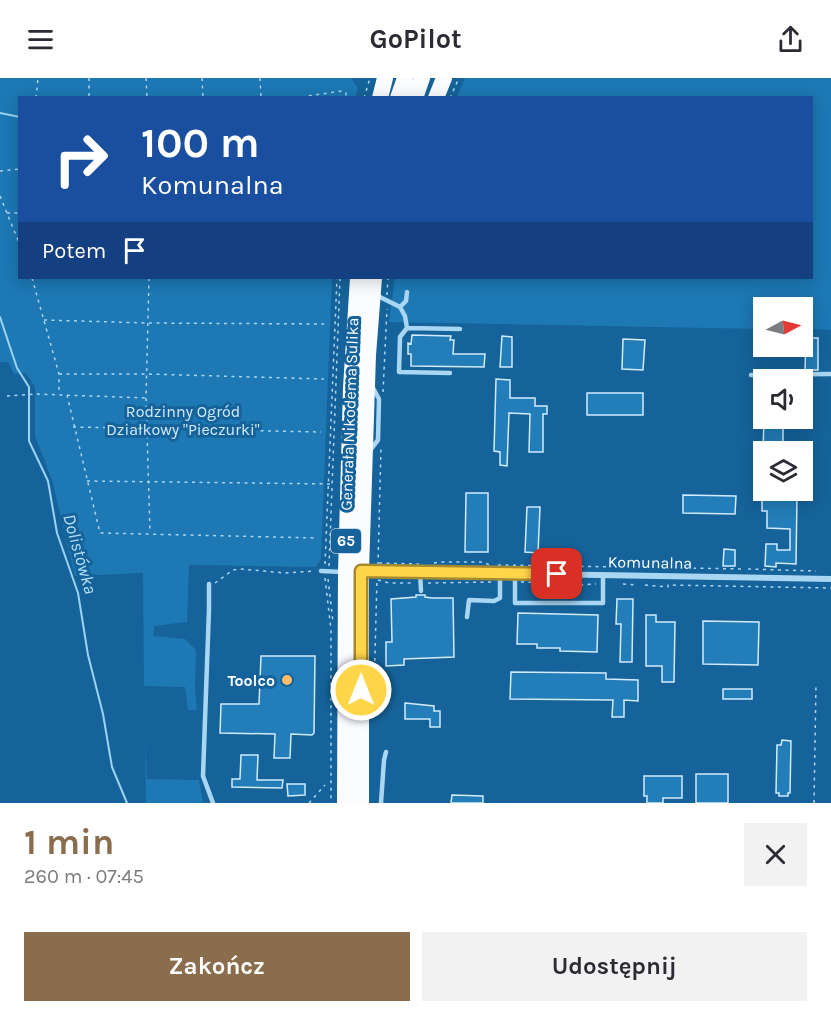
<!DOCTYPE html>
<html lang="pl">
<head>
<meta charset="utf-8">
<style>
  :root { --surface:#fff; --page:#f2f2f3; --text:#2b2b33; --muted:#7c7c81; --accent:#8a6d4c }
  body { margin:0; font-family:Karla,sans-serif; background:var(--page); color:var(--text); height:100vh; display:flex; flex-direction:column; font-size:22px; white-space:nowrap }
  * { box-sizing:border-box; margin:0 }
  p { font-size:20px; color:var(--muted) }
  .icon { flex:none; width:33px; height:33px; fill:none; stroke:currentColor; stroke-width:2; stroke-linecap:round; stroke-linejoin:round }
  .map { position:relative; height:725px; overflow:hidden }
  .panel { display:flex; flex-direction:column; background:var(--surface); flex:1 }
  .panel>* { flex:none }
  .guide { position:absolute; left:18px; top:18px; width:795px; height:183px; border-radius:0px; box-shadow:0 3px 15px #0003; background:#1a4fa0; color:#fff; overflow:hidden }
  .needle { width:39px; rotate:83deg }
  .fabs { position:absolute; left:753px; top:219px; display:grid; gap:12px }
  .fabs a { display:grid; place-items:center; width:60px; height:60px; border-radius:0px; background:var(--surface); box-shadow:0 3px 15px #0003; font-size:30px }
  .pin { position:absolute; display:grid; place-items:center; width:51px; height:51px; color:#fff; margin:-26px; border-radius:12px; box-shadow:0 3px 9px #0006 }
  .me { position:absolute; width:66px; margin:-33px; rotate:0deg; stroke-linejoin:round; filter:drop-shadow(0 0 4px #0008) }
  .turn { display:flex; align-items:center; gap:21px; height:126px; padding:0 24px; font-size:27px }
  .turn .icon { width:78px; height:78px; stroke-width:2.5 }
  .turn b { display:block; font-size:42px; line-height:51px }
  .then { display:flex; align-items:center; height:57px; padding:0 24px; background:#0003; gap:12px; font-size:22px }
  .round { display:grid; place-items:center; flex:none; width:63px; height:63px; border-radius:0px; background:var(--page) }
  .headline { display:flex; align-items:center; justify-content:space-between; height:102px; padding:0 24px }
  h1 { font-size:36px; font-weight:700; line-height:45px; color:var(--accent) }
  .button { display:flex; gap:12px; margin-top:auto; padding:12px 24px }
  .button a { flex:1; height:69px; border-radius:0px; background:var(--accent); color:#fff; font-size:24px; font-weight:700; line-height:69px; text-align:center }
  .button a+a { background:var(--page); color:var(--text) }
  header { display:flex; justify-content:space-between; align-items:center; height:78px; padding:0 24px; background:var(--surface); font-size:27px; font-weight:700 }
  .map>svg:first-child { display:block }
  .green { fill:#1d78b4 }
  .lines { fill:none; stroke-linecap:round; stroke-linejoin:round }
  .stream { stroke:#9bd3f5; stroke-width:2 }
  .building { fill:#237db8; stroke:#d1ebfd; stroke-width:1.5 }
  .path { stroke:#a9d6f3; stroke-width:1.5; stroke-dasharray:3 4.5; stroke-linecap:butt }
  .service { stroke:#a9d6f3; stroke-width:4.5 }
  .minor { stroke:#a9d6f3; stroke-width:6 }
  .trunk { stroke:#fafcff; stroke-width:16 }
  .route-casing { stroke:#a68a30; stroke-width:15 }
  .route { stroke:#ffd54a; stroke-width:10 }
  .poi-dot { fill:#ffbd6a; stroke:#15639a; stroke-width:2 }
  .labels { text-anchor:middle; stroke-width:6; stroke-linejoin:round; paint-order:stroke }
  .shield { fill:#15639a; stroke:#b9d0e1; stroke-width:1.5 }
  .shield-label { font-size:15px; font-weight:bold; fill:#fff }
  .park-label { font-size:16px; fill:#d1ebfd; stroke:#15639a }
  .street-label { font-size:16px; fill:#fff; stroke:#15639a }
  .poi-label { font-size:16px; font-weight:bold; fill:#fff; stroke:#15639a; text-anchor:end }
  .water-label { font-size:18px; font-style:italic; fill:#b5dff9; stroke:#15639a }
</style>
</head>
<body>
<header><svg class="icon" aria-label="menu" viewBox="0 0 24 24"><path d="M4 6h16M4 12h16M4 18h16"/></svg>GoPilot<svg class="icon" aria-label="share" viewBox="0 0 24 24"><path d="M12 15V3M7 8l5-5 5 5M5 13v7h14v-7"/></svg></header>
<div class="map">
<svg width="831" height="725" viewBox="0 0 831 725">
  <rect width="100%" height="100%" fill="#15639a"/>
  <path class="green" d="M0,0H351L358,10L355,20H20V200H332L321,481L316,489L189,487L187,544L154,548L153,558L185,561L196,572L195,612L197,632H188L185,609L144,608L143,495L75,498L52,402L35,358V309L26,295L14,296L8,284H0Z
    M465,0H831V252L803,251L802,230H764L763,251L389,244L395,200H812V20L457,19Z
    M145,661L147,701L199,702L203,725H146Z"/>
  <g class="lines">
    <path class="stream" d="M0,35L20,39
      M0,239L17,290L29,309V363L48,403L57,455L78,515L88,577L103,636L112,689L127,725"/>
  </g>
  <path class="building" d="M412,257L451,258L450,262H454L453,276H485L484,289L411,288V276H408V265L411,266Z
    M502,258L512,259V289H500Z
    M806,260H818V292H805Z
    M623,261L645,262L643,292L622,291Z
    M496,301L510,302V320H535V328H547V336H543V374H529L530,336L509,335L507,388L500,387V374L494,373Z
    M587,315H643V337H587Z
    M764,340H783V374H763Z
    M466,415H488V474H465Z
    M683,417L736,418L735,436L683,435Z
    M762,418L797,419L796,486L776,485V489L765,488L766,466H777V472H790V451L767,450V433H762Z
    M527,429H540L538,475L525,474Z
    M724,471L735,472V488H723Z
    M416,517H425V519L432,520H453L454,579L404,581V587L386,588V564H392L391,521L416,519Z
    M617,521H633L632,584H620L621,546H616Z
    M518,535L598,537L597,574L560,573V570H537V566H517Z
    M646,537H656V544H675L674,604H662V588H646Z
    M703,543L759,544L758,587L703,586Z
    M261,578H315L314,655L312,657L291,656L290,680H274L275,656L220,655L221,626H259Z
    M511,594L606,595V601L638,602V623L624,622V639H612L613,622L510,621Z
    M723,611H752V621H723Z
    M405,625L434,628V633H440V649H430V641H405Z
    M782,662L791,663L790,715H788V718H779V715H776L777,667H781Z
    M241,677H258L257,702H283L282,710L232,709V701H240Z
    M696,696H728V725H696Z
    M644,698H682V720H663V725H647V718H644Z
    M287,706H305V717L288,718Z
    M452,717L483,718V725H451Z"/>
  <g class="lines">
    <path class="path" d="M89,0V20
      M146,0L147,20
      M202,0L203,20
      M260,0L261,20
      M36,20L38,0
      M294,20L342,13L346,15V20
      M364,20L370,0
      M450,20L459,0
      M0,93L20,91
      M0,118L20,167
      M7,135H20
      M32,200L59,296V316
      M149,200L146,320L150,454
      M387,217L388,200
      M44,242L148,245L324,246
      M59,296H147L324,301
      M383,314L387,231
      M67,317L100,455L318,460
      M7,318L35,316L146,320
      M73,349L321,354
      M87,403L333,406
      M379,485L419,486
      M434,485L440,484H482L490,487
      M325,486L337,200
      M378,487L381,369
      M498,487L743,491
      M329,488L340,200
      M748,491L816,493
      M325,500L331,552V725
      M328,501L333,544
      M378,502L389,505H415
      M521,504L575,505L577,507L596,506
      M215,505L233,492L241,491L285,495L314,493
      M428,505L494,504
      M623,506L637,507
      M645,507L668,509V507L831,510
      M374,613L377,501
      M309,725L325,707
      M814,725L816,605"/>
    <path class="service" d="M378,218L400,229L405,238L407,250L400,259L399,294L450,295
      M400,229L406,223L407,214
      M407,250L460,251
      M751,297L831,296
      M371,371L378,362L379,321L372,308
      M321,493L343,494
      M420,494L421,513
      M515,495V525H603V497
      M209,506V531L203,698L213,725
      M467,539L469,522L494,523L500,520V495
      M381,725L384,682L386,674"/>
    <path class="minor" d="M364,493L831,501"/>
    <path class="trunk" d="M380,20L385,0
      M398,20L405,0
      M415,20L422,0
      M436,20L444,0
      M345,725L346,494L351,310L358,200
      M361,725V493L368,277L374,200"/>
  </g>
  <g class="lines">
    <g class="route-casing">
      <path id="route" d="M361,612V493L557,496"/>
    </g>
    <use href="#route" class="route"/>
  </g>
  <circle class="poi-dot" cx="287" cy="602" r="6"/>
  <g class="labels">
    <rect class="shield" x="331" y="451" width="30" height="24" rx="4.5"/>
    <g class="shield-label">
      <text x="346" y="468">65</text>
    </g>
    <g class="park-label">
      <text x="183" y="339">Rodzinny Ogród<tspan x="183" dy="18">Działkowy "Pieczurki"</tspan></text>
    </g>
    <g class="street-label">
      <text transform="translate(349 336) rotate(-88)" y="6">Generała Nikodema Sulika</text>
      <text transform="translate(650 484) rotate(1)" y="6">Komunalna</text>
    </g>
    <g class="poi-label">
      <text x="275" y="608">Toolco</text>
    </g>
    <g class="water-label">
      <text transform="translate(80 476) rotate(74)" y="6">Dolistówka</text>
    </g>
  </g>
</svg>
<div class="fabs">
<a><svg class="needle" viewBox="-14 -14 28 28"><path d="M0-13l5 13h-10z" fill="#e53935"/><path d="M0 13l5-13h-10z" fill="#7c7c81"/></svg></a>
<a><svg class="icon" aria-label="sound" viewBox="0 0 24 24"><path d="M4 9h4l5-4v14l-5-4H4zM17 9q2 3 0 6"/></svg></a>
<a><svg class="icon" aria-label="layers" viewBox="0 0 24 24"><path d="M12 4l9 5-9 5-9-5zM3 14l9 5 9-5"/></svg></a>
</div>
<div class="pin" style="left:557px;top:496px;background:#d93025"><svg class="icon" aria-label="arrive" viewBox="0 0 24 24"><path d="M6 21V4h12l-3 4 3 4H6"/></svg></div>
<svg class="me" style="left:361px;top:612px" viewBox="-20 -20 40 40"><circle r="17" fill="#ffd54a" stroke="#fff" stroke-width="3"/><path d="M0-11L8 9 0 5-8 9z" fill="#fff"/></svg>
<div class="guide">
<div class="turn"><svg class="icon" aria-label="right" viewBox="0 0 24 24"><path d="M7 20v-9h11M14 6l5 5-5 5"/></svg><div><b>100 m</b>Komunalna</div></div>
<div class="then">Potem<svg class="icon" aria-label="arrive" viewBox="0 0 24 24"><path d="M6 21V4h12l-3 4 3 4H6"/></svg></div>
</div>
</div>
<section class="panel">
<div class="headline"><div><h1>1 min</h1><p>260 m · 07:45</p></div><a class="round"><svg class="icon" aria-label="close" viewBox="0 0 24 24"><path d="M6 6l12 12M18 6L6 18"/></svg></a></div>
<div class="button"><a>Zakończ</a><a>Udostępnij</a></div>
</section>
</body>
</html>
